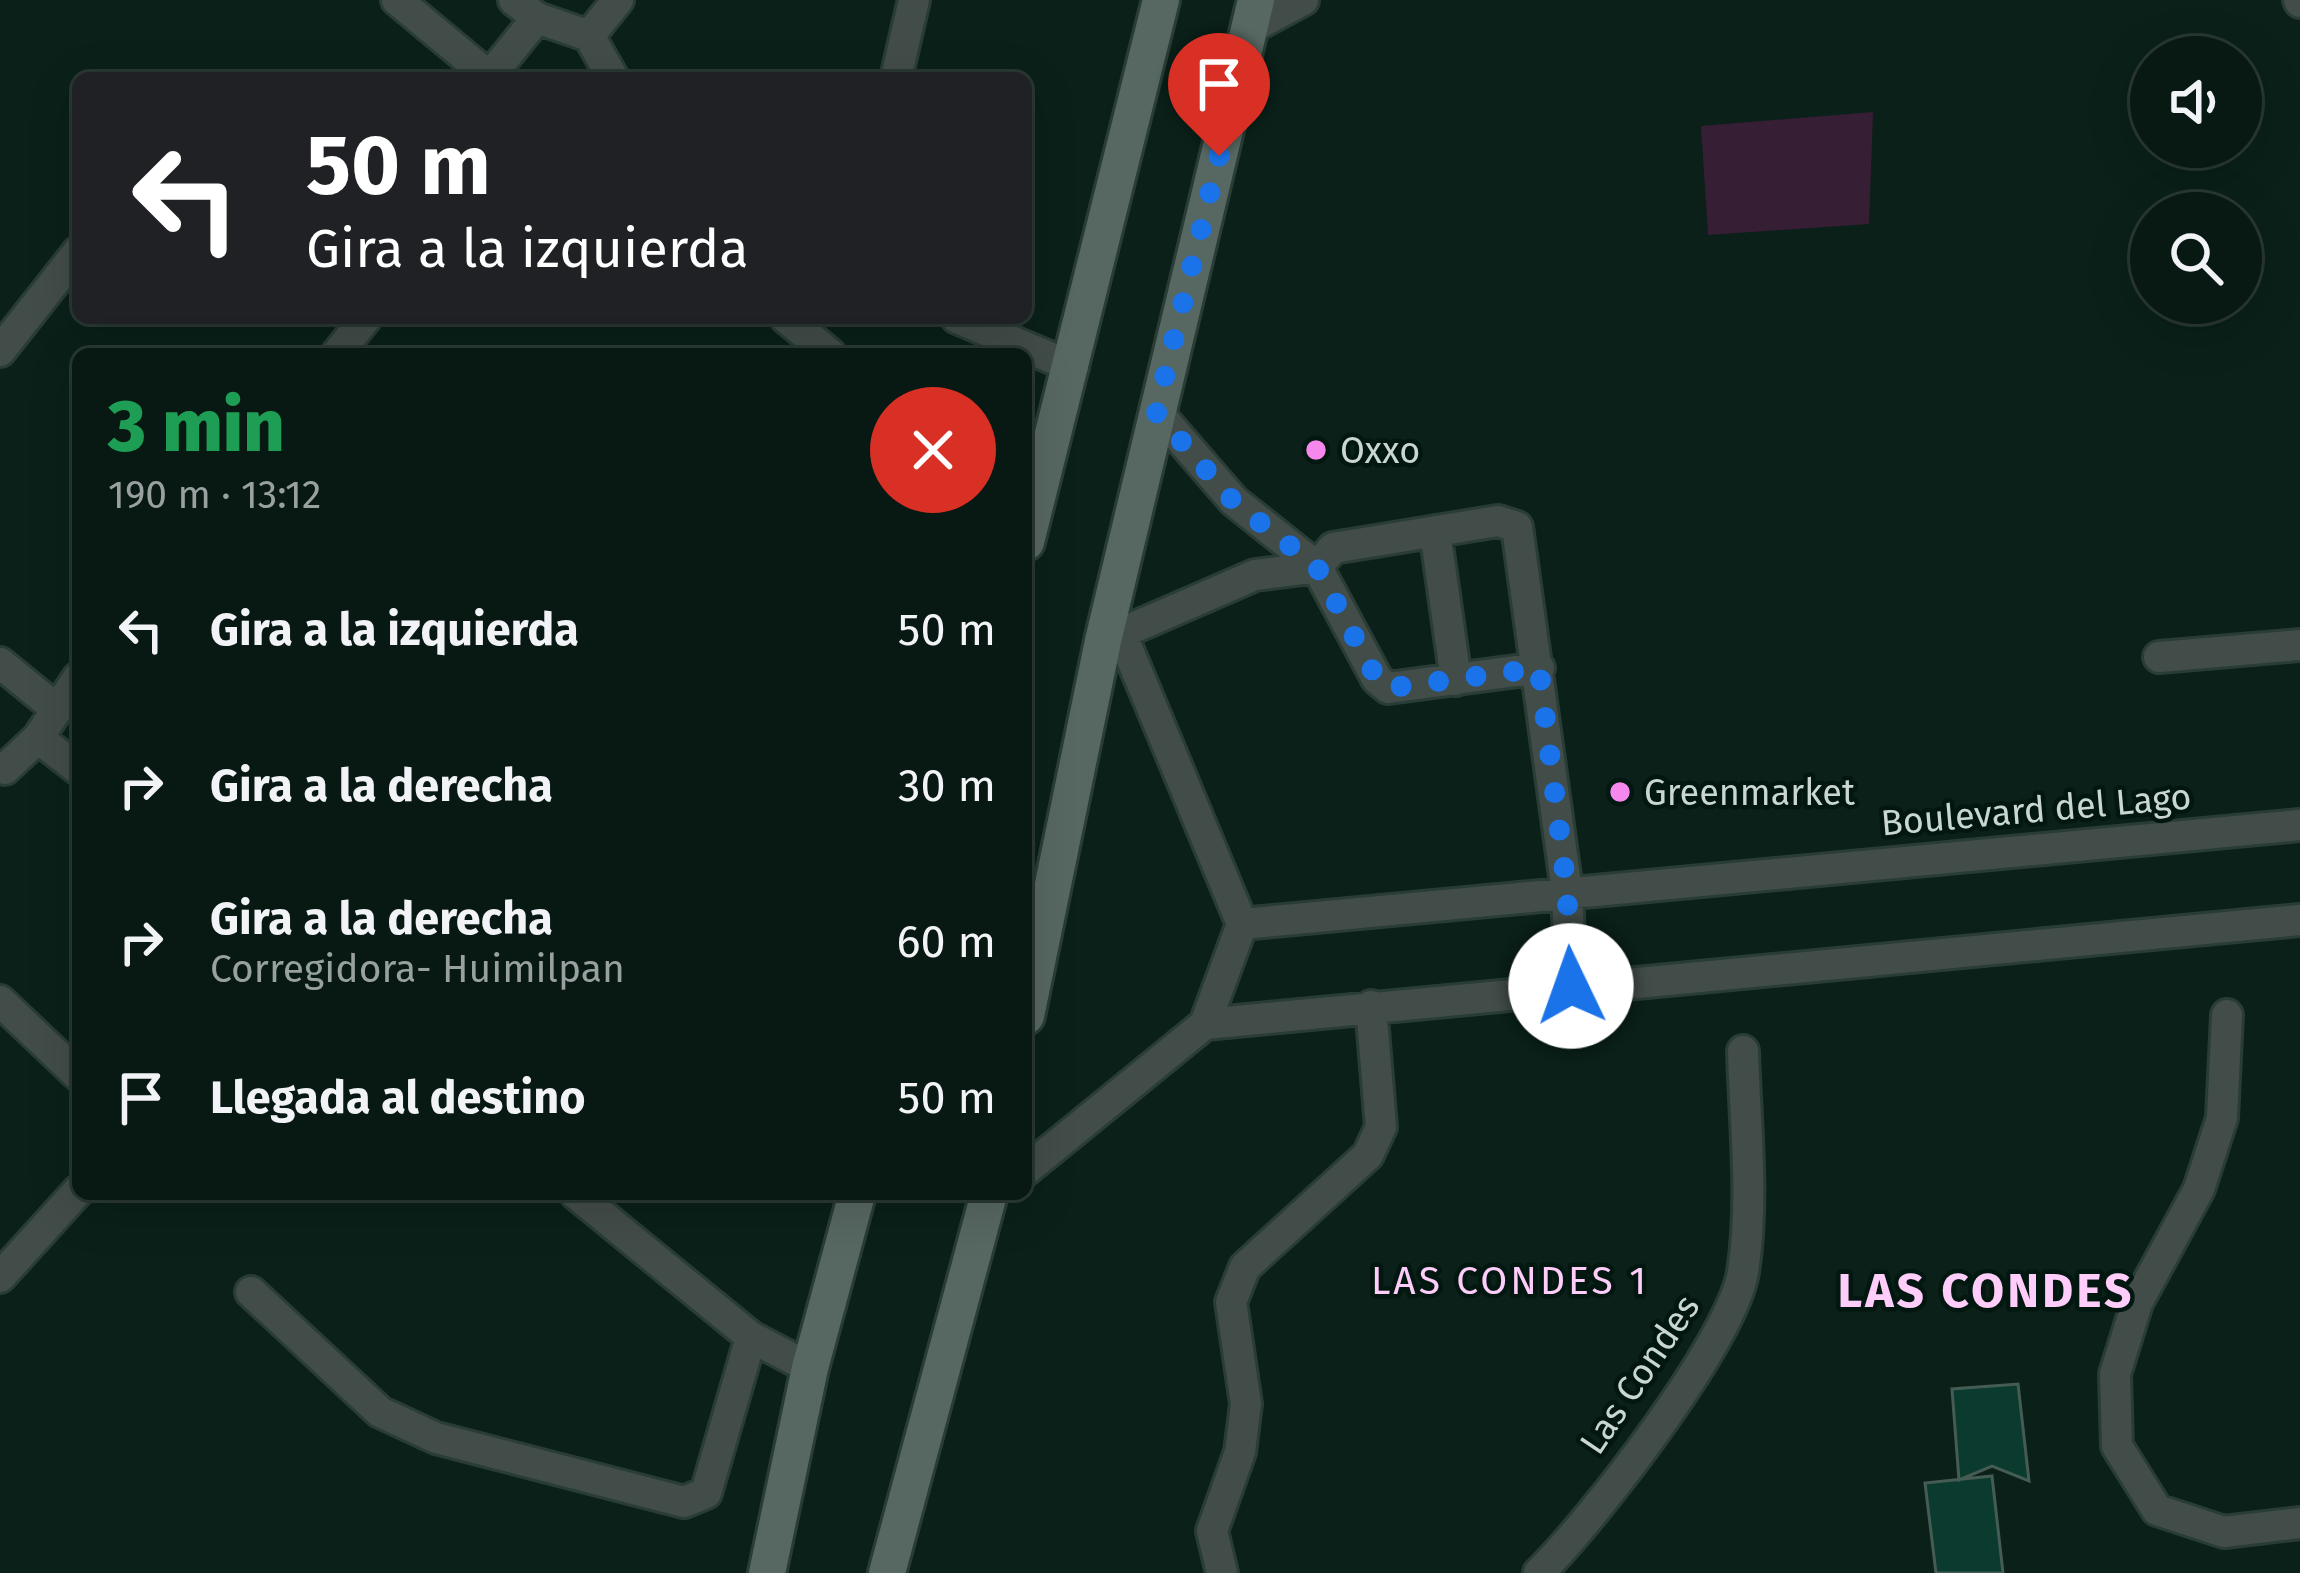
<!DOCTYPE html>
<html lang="es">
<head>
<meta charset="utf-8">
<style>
  :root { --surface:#081813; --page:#11211c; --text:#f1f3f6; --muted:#98a0a0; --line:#293733 }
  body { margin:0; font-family:"Fira Sans",sans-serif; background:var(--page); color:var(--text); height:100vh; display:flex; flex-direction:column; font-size:45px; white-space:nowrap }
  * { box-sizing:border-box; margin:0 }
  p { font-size:39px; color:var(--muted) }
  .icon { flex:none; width:66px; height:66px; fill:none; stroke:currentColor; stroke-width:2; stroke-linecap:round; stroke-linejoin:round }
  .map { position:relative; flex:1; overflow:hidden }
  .drawer { position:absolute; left:72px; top:348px; width:960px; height:852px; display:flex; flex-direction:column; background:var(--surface); border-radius:18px; box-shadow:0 12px 48px #0002,0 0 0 3px var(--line) }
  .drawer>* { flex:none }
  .hud { position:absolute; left:72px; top:72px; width:960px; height:252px; border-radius:18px; box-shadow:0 12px 48px #0002,0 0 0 3px var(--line); background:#202124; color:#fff; overflow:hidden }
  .buttons { position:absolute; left:2130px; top:36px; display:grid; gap:24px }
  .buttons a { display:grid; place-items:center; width:132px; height:132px; border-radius:50%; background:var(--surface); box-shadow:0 12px 48px #0002,0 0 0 3px var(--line); font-size:60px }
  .pin { position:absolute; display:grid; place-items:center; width:102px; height:102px; color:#fff; margin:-123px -51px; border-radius:50% 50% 50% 0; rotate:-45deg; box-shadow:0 0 12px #0007 }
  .pin .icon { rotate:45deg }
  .me { position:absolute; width:132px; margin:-66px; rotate:357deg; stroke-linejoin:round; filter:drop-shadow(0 0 9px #0008) }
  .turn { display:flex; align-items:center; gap:42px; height:252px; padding:0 36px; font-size:54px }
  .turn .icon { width:156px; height:156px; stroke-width:2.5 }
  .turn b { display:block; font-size:84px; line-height:102px }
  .round { display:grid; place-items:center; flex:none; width:126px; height:126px; border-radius:63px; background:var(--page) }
  .summary { display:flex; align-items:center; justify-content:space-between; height:204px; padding:0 36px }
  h1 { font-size:72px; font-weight:800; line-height:90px; color:#1e9e55 }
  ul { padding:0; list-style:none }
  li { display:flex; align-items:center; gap:36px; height:156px; padding:0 36px }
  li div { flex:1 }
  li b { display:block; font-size:45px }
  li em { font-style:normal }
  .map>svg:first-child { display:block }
  .green { fill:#361e34 }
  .building { fill:#0a3b2e; stroke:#455c54; stroke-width:3 }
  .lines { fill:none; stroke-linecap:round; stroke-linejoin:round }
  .minor-casing { stroke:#293d36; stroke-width:36 }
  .secondary-casing { stroke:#293d36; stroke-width:42 }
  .minor { stroke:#424c48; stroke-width:30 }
  .secondary { stroke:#576761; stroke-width:36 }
  .route { stroke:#1a73e8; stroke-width:21; stroke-dasharray:0 37.8 }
  .poi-dot { fill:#f688ed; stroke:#021710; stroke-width:4.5 }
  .labels { text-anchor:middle; stroke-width:9; stroke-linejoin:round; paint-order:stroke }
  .poi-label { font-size:36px; fill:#c9d6d1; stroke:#021710; text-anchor:start }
  .street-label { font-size:36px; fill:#c9d6d1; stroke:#021710 }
  .neighbourhood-label { font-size:39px; letter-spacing:3px; fill:#ffcdf9; stroke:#021710 }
  .district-label { font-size:48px; font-weight:bold; letter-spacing:3px; fill:#ffcdf9; stroke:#021710 }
</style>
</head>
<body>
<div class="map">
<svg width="2300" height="1573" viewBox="0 0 2300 1573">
  <rect width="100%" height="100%" fill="#0a2019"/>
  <path class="green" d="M1873,112L1869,224L1708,235L1701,126Z"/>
  <path class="building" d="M2018,1384L2029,1481L1992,1466L1959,1480L1952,1389Z
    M1992,1476L2003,1573H1936L1925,1483Z"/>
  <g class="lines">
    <g class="minor-casing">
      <path id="minor" d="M397,0L491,78
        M514,0L537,18L589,36L613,78
        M2299,0L2300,2
        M1249,29L1303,0
        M589,36L618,0
        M490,76L537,18
        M896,78L914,0
        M786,318L830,354
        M957,318L1073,367
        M0,351L78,252
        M337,354L366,318
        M1157,412L1234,501L1317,567L1377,679L1388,688L1539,668
        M1435,531L1456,680
        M1103,641L1128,650L1242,924L2300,825
        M1103,641L1255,575L1317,567L1333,548L1498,521L1517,527L1567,891L1571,986
        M2159,657L2300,645
        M0,663L54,707
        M38,738L78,769
        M5,769L38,738L78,678
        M0,1001L78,1075
        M2227,1015L2222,1118L2199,1189L2137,1303L2115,1374L2117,1446L2157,1510L2224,1532L2300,1523
        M1205,1024L1242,924
        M1026,1170L1205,1024L2300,920
        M576,1194L751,1337L810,1368
        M0,1277L78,1191
        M251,1292L380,1412L436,1438L684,1502L706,1493L751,1337
        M1222,1573L1212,1531L1240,1452L1246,1404L1231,1302L1245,1267L1368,1155L1381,1127L1371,1006
        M1539,1573C1592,1521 1732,1341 1743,1272C1754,1200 1745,1123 1743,1051"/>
    </g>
    <g class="secondary-casing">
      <path id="secondary" d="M1026,542L1161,0
        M1026,1016L1103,641L1256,0
        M767,1573L810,1368L857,1194
        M887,1573L989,1194"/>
    </g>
    <use href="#minor" class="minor"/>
    <use href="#secondary" class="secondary"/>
  </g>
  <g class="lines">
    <path class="route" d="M1219,156L1156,412L1234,502L1317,567L1377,679L1388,688L1539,668L1567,891L1571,986"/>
  </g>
  <g class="poi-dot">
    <circle cx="1316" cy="450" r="12"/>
    <circle cx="1620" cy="792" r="12"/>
  </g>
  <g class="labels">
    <g class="poi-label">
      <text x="1340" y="463">Oxxo</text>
      <text x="1644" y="805">Greenmarket</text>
    </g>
    <g class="street-label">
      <text transform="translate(2036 809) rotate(-5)" y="13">Boulevard del Lago</text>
      <text transform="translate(1639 1374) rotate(-56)" y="13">Las Condes</text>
    </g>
    <g class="neighbourhood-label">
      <text x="1510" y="1294">LAS CONDES 1</text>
    </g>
    <g class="district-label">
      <text x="1986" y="1307">LAS CONDES</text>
    </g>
  </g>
</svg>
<div class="buttons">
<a><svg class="icon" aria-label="sound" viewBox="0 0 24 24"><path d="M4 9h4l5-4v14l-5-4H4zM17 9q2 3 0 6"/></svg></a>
<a><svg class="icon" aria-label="search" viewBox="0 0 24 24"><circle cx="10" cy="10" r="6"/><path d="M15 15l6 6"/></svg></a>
</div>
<div class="pin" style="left:1219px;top:156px;background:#d93025"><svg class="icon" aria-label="arrive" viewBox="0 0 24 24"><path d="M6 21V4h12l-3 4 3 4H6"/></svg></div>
<svg class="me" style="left:1571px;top:986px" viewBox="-20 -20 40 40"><circle r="19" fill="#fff"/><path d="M0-13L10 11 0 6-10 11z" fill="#1a73e8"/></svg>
<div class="hud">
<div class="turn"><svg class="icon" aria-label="left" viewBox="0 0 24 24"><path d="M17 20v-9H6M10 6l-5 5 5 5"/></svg><div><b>50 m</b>Gira a la izquierda</div></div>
</div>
<section class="drawer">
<div class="summary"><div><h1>3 min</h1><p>190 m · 13:12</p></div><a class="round" style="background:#d93025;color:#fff"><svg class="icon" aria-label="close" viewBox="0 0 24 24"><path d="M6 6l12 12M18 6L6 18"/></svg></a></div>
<ul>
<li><svg class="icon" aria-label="left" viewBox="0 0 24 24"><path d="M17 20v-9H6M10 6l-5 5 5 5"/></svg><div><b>Gira a la izquierda</b></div><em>50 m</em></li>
<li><svg class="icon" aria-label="right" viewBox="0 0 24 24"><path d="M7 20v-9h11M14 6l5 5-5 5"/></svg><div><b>Gira a la derecha</b></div><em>30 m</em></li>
<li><svg class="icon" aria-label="right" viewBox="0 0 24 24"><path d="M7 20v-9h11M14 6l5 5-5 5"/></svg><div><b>Gira a la derecha</b><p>Corregidora- Huimilpan</p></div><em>60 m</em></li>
<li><svg class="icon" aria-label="arrive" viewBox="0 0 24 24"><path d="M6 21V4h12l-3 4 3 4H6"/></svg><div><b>Llegada al destino</b></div><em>50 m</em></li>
</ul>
</section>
</div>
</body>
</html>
